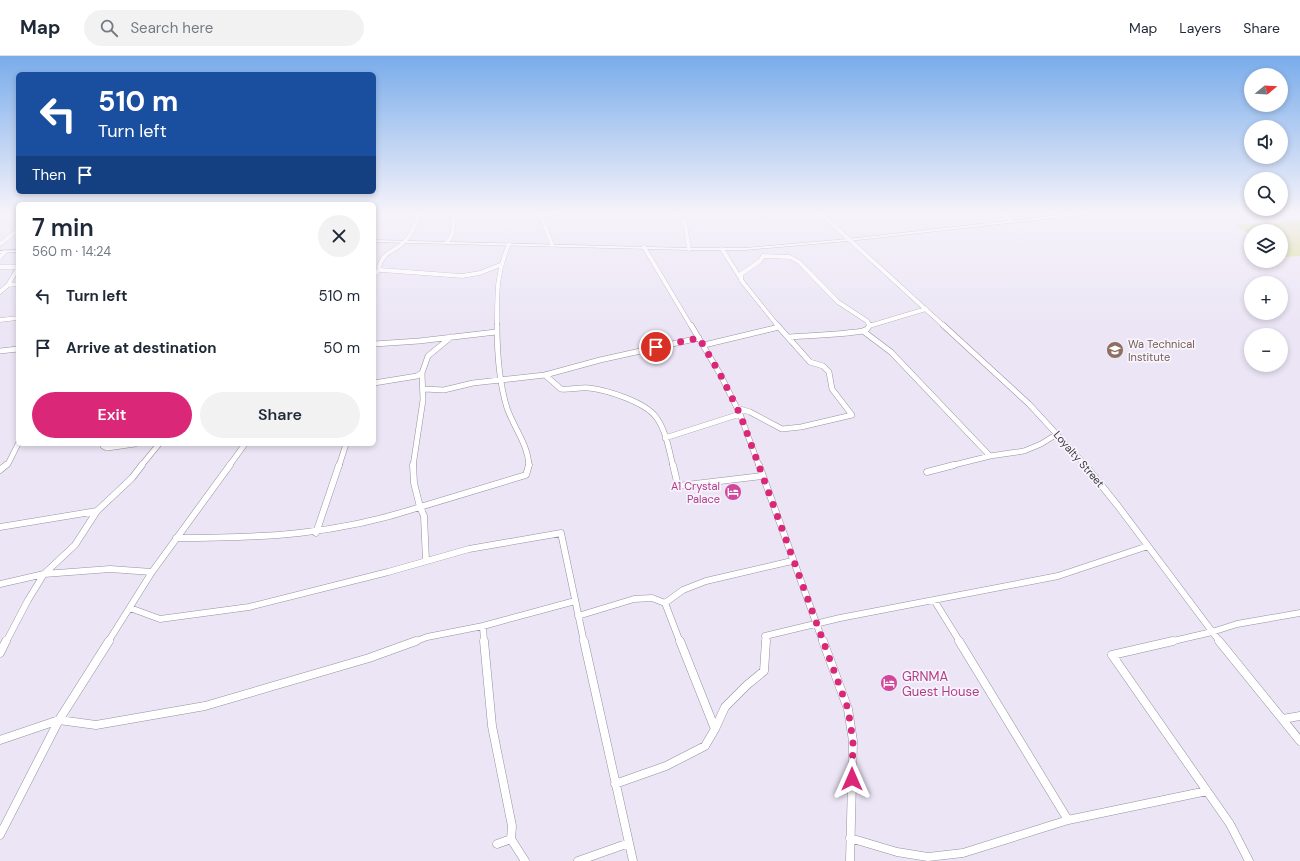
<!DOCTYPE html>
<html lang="en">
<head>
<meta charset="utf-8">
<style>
  :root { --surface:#fff; --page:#f2f2f3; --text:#1f2937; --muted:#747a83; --line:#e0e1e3; --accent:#db2777 }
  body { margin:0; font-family:"DM Sans",sans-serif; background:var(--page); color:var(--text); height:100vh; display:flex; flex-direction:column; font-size:15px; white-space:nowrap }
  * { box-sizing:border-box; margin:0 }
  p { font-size:13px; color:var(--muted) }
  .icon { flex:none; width:22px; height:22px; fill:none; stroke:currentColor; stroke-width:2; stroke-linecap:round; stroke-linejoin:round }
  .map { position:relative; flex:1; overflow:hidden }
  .drawer { position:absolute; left:16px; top:146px; width:360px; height:244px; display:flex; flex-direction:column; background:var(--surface); border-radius:6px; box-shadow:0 2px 6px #0003 }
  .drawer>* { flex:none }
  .hud { position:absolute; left:16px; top:16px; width:360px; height:122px; border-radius:6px; box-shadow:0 2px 6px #0003; background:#1a4fa0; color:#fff; overflow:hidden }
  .needle { width:26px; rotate:72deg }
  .tools { position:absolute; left:1244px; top:12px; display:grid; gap:8px }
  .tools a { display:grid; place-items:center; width:44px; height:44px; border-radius:50%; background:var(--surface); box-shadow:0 2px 6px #0003; font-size:20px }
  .pin { position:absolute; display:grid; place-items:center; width:34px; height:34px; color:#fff; margin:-17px; border:2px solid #fff; border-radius:50%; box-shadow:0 1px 4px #0007 }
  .me { position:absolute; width:44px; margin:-22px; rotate:0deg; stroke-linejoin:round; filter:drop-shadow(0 0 3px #0008) }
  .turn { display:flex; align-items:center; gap:14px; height:84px; padding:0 16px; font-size:18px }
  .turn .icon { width:52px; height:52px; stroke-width:2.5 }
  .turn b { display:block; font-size:28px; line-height:34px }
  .then { display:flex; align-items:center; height:38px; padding:0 16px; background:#0003; gap:8px; font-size:15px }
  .round { display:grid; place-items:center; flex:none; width:42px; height:42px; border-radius:21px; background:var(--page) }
  .summary { display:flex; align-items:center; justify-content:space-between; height:68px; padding:0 16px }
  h1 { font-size:24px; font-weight:600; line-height:30px }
  .action { display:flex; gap:8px; margin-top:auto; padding:8px 16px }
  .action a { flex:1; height:46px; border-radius:24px; background:var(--accent); color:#fff; font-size:16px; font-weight:600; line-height:46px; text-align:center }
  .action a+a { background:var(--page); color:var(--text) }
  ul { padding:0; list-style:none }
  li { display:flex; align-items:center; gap:12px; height:52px; padding:0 16px }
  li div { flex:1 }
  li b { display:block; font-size:15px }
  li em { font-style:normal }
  header { display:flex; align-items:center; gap:24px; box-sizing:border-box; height:56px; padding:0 20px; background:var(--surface); border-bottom:1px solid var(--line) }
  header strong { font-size:19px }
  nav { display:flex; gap:22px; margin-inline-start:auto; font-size:14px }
  .search { width:280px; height:36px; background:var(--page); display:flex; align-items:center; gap:10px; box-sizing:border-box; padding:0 14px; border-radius:22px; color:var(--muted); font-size:15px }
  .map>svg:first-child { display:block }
  .green { fill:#d8db8f }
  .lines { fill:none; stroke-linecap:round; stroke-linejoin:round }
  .minor-far3-casing { stroke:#97919f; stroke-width:4.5 }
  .minor-far2-casing { stroke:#97919f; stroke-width:6 }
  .minor-far1-casing { stroke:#97919f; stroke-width:7 }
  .minor-casing { stroke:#97919f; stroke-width:9 }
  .tertiary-casing { stroke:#97919f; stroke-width:1 }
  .minor-far3 { stroke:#fff; stroke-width:4 }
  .minor-far2 { stroke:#fff; stroke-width:5 }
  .minor-far1 { stroke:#fff; stroke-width:6 }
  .minor { stroke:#fff; stroke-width:8 }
  .tertiary { fill:#fff; fill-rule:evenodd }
  .route { stroke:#db2777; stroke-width:7; stroke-dasharray:0 12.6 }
  .labels { text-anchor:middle; stroke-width:3.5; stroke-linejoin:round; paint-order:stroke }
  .education-label { font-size:11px; fill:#785e54; stroke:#f7f4fd; text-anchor:start }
  .street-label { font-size:11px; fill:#38363c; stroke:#f7f4fd }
  .hotel-label { font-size:11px; fill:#b23c85; stroke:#f7f4fd; text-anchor:end }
  .near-hotel-label { font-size:13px; fill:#b23c85; stroke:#f7f4fd; text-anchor:start }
</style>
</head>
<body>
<header>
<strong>Map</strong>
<div class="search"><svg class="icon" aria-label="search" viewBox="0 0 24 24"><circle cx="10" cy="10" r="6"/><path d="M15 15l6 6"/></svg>Search here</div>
<nav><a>Map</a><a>Layers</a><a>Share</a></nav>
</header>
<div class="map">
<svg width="1300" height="805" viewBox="0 0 1300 805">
  <rect width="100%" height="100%" fill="#ebe5f5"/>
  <path class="green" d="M1300,164V200L1285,201L1281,198V175H1251V179L1235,169Z"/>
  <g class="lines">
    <g class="minor-far3-casing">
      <path id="minor-far3" d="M420,157C416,166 413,178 405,185C395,196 384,194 379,211L381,214L462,220L480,217L500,209
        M540,157L552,189
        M678,157L685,168L689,193
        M820,157L944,270
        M1001,157L1011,165
        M541,158L560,157
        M447,186L452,179L455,157
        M0,188L18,174
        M644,191L691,270
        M722,193L741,223
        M763,200L790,201L799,206L838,246L867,265L869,269
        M763,200L760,205L741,218V224L778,270
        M0,201L5,196
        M0,211H18
        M374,219L380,213
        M8,229L18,228
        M0,236L8,229L18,212
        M0,264L18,262
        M497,270C497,237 496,218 509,188
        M869,270L926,253"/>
    </g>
    <g class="minor-far2-casing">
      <path id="minor-far2" d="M497,269C497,296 499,326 507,352C514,372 528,388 529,410
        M691,269L720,318L740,358L759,410
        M943,269L1029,348L1086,410
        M863,275L891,296L990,400
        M789,281C814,279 838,279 863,275L867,273L870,269
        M374,288L419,285L496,276
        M704,289L779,271
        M0,295L18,293
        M545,319L561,333C570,334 580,331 589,332C607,334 645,346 656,361C666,374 669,394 673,410
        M374,327L417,320L422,317L428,300L451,281
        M424,333L444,334L473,327L545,319L600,304L699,282
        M737,352L750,356L782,373L801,371L852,359L832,333L829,316L823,310L810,306L777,269
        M665,382L740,358
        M104,388L103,390L107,392L135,388
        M5,410L8,408L18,388
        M141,410L159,388
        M229,410L245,388
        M339,410L346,388
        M413,410L423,344L422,317
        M950,410L990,400L1024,395L1041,388L1057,378"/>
    </g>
    <g class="minor-far1-casing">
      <path id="minor-far1" d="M413,409L414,427L420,451L526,419L529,409
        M673,409L678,430L762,420
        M759,409L823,586
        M1085,409L1118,450L1220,586
        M0,414L6,409
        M927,416L954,409
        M0,471L97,455
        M316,477L339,409
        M176,482C263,482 336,479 420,451L424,460L426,505
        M0,528L44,518L110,513L152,516
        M934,544L960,586
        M665,547L683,534L706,525L792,505
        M130,552L160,563L249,551L388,516L469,493L561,477L584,586
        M578,560L634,543L652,542L665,547L680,586
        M483,570L484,586
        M6,586L28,544L44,518L75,489L97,455L132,422L142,409
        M108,586L152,516L230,409
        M414,586L427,581L483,570L575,545
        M766,586L765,580L840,562L1058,520L1148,490
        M1169,586L1212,576L1237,568L1300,557"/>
    </g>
    <g class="minor-casing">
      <path id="minor" d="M484,585L492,670L512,770L511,783L497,788
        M584,585L633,805
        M823,585L848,653L853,685L850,805
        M959,585L1068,764
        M1173,585L1112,599L1230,768L1249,805
        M1219,585L1300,685
        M0,597L6,585
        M1283,663L1300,660
        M715,673L725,651L747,629L764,615L766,585
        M0,684L59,664L96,669L205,650L369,602L416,585
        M615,728L666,710L705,690L715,673L680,585
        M0,779L59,664L109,585
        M850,782L897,796L928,801L963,797L1068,764L1207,735
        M511,783L525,805
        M578,805L629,787"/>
    </g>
    <g class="tertiary-casing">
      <path id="tertiary" d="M1078,157H1092L1090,158L848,185L745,194H689L374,186V184L689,192H745L848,183Z
        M18,194V196L0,197V195Z"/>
    </g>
    <use href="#minor-far3" class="minor-far3"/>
    <use href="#minor-far2" class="minor-far2"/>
    <use href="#minor-far1" class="minor-far1"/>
    <use href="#minor" class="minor"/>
    <use href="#tertiary" class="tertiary"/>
  </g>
  <linearGradient id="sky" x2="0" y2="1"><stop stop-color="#79aceb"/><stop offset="0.58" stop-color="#f6f3fa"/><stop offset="1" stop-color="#f6f3fa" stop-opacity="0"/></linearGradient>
  <rect width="1300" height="270" fill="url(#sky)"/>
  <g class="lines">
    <path class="route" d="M656,291L699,282L720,318L740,358L848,653L853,685L852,723"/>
  </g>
  <defs>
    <g id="school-disc" transform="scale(0.9)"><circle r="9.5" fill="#8d6e63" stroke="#f7f4fd"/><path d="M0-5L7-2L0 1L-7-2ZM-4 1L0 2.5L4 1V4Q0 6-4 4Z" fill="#fff"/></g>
    <g id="hotel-disc" transform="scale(0.9)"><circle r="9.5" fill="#d1479c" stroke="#f7f4fd"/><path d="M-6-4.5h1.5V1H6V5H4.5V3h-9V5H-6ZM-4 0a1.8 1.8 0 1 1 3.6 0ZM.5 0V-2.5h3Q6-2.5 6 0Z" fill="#fff"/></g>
  </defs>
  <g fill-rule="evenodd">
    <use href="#school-disc" x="1115" y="294"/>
    <use href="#hotel-disc" x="733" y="436"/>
    <use href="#hotel-disc" x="889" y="627"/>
  </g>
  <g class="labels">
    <g class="education-label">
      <text x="1128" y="292">Wa Technical<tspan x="1128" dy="13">Institute</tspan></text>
    </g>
    <g class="street-label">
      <text transform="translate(1079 403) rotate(49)" y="4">Loyalty Street</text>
    </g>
    <g class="hotel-label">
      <text x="720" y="434">A1 Crystal<tspan x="720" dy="13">Palace</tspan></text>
    </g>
    <g class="near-hotel-label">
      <text x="902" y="625">GRNMA<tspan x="902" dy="15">Guest House</tspan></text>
    </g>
  </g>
</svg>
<div class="tools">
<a><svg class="needle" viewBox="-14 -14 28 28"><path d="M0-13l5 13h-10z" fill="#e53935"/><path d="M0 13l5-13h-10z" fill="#747a83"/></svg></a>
<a><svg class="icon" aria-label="sound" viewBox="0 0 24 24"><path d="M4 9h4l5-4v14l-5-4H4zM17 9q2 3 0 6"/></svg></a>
<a><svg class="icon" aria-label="search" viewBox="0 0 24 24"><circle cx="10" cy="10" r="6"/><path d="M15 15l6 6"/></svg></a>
<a><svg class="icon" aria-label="layers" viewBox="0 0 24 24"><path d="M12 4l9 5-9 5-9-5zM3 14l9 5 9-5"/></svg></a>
<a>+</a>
<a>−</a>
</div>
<div class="pin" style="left:656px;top:291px;background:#d93025"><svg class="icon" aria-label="arrive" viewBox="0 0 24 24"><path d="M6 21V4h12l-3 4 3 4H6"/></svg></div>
<svg class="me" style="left:852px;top:723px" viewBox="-20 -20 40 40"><path d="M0-17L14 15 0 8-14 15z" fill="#db2777" stroke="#fff" stroke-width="4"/></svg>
<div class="hud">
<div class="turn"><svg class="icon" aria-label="left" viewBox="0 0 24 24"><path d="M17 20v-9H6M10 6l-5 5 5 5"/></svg><div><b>510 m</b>Turn left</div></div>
<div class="then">Then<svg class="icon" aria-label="arrive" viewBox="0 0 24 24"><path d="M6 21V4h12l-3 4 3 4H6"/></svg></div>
</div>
<section class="drawer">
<div class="summary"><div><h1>7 min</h1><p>560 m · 14:24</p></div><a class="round"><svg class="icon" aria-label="close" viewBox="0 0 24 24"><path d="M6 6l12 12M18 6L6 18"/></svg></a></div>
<ul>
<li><svg class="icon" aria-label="left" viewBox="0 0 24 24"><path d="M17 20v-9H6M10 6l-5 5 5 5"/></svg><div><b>Turn left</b></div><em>510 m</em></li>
<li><svg class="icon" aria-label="arrive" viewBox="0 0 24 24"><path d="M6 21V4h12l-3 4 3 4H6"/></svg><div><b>Arrive at destination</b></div><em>50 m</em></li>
</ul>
<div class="action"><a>Exit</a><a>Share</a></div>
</section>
</div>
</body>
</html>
